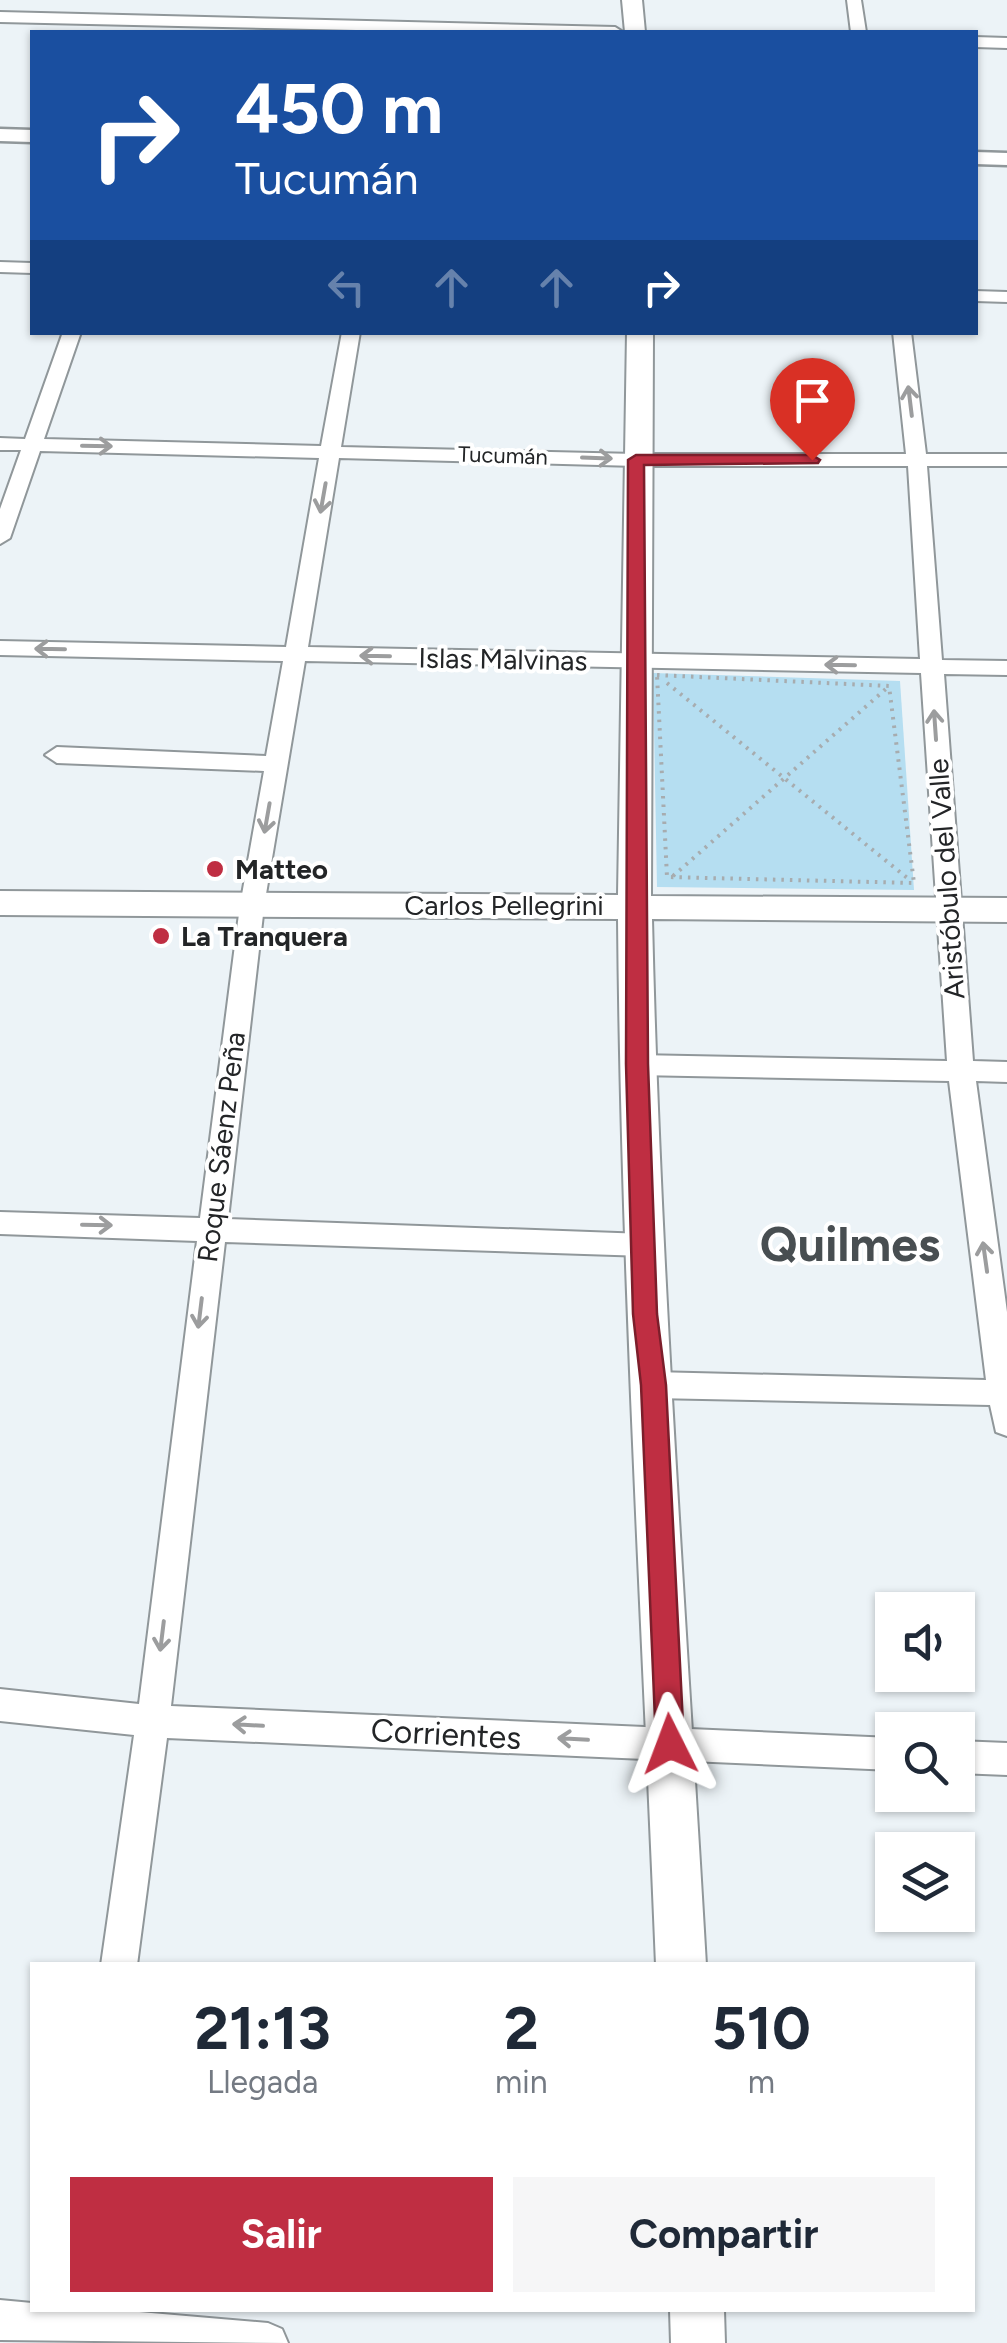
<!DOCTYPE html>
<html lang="es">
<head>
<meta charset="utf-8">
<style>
  :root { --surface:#fff; --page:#f6f6f7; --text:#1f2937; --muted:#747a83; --accent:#bf2e42 }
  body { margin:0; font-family:Figtree,sans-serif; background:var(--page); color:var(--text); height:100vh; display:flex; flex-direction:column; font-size:38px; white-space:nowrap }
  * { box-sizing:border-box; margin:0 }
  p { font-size:32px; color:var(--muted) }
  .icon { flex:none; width:55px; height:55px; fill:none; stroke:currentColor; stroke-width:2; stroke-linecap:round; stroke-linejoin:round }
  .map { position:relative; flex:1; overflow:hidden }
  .details { position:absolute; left:30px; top:1962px; width:945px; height:350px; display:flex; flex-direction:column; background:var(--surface); border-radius:0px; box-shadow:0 2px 8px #0004 }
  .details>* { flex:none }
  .guide { position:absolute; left:30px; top:30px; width:948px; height:305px; border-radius:0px; box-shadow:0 2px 8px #0004; background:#1a4fa0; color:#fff; overflow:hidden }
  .tools { position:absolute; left:875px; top:1592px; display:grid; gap:20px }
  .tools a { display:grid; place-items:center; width:100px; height:100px; border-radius:0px; background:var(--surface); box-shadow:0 2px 8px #0004; font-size:50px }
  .pin { position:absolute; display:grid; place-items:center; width:85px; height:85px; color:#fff; margin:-102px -42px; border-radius:50% 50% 50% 0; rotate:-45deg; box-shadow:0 0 10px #0007 }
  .pin .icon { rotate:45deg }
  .me { position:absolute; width:110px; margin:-55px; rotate:357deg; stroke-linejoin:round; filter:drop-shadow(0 0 8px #0008) }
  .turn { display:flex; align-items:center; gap:35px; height:210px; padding:0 40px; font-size:45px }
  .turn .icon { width:130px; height:130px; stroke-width:2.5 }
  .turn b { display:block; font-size:70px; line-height:85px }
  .lanes { display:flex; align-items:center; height:95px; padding:0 40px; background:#0003; justify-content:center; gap:50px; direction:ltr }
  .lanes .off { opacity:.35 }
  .eta { display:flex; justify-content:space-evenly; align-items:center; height:170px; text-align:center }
  .eta b { font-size:60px; font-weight:700; line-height:70px }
  .cta { display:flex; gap:20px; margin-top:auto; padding:20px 40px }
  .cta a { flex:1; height:115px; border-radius:0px; background:var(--accent); color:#fff; font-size:40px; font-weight:700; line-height:115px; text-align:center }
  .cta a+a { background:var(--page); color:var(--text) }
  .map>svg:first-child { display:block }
  .green { fill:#b5def1 }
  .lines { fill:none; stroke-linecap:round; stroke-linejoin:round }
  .minor-casing { stroke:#90979a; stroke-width:4 }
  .tertiary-casing { stroke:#90979a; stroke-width:5 }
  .secondary-casing { stroke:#90979a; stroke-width:4 }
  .path { stroke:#a7acaf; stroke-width:4; stroke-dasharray:2.5 6; stroke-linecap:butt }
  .minor { fill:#fff; fill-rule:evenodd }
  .tertiary { fill:#fff; fill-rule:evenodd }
  .secondary { fill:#fff; fill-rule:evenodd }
  .oneway { stroke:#9c9d9e }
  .route { fill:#bf2e42; stroke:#7c1e2b; stroke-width:2.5 }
  .poi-dot { fill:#bf2e42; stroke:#fff; stroke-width:4 }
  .labels { text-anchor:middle; stroke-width:8; stroke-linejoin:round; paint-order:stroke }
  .far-street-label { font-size:22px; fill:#232527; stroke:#fff }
  .street-label { font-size:28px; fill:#232527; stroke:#fff }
  .poi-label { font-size:28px; font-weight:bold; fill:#232527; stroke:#fff; text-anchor:start }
  .near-street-label { font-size:32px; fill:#232527; stroke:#fff }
  .town-label { font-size:48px; font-weight:bold; fill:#484e51; stroke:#fff }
</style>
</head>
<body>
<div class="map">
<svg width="1007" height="2343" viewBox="0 0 1007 2343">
  <rect width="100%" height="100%" fill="#ecf3f7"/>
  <path class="green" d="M653,673L900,681L914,890L657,887Z"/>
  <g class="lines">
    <g class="minor-casing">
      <path id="minor" d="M847,0H861L866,32H851Z
        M0,12L615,27L623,32H447L0,22Z
        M975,37L1007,38V48L975,47Z
        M0,262L32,263V273L0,272Z
        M975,291L1007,292V302L975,301Z
        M63,332H81L44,439L321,446L342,332H360L341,447L636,454H906L893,332H911L926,454H1007V466H927L942,660L1007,661V675L944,674L973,1061L1007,1062V1082L976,1081L1007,1312V1436L996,1432L990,1405L653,1398L642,1394L638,1385L642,1376L653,1372L986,1380L949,1081L637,1075L628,1072L624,1065L628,1058L637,1055L947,1061L921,673L305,661L264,906L228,1219L645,1234L655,1237L659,1245L655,1253L645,1256L225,1242L171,1706L892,1738V1770L167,1738L137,1965H101L134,1735L0,1721V1689L139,1704L197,1241L0,1234V1212L200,1218L240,906L264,771L57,763L45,755L57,747L266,756L283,661L0,655V641L286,647L319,458L40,451L10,538L0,544V509L21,450H0V438L25,439ZM339,458L636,466H908L920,659L308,647Z
        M958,1741L1007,1743V1775L958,1773Z
        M0,2300L32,2303V2310H116L268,2323L282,2329L288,2343L0,2340Z"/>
    </g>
    <g class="tertiary-casing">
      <path id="tertiary" d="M0,129L32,130V142L0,141Z
        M975,152L1007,153V165L975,164Z"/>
    </g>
    <g class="secondary-casing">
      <path id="secondary" d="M622,0H642L645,32H625Z
        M627,332H653L651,896L1007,898V922L652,919C660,1268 686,1616 706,1965H656C642,1616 621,1268 618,919L0,915V891L618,895Z
        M670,2310H724L725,2343H671Z"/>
    </g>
    <path class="path" d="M657,675L889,686L914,883L667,877Z
      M667,683L911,881
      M673,876L887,688"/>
    <use href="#minor" class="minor"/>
    <use href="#tertiary" class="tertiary"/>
    <use href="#secondary" class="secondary"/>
  </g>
  <defs><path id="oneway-shaft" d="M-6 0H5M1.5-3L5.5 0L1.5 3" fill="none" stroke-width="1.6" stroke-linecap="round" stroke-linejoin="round" transform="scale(2.5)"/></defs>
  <g class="oneway">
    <use href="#oneway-shaft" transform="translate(910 401) rotate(-97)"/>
    <use href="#oneway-shaft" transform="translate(97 446) rotate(1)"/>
    <use href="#oneway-shaft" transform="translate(597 458) rotate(2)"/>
    <use href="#oneway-shaft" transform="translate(323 498) rotate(100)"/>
    <use href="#oneway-shaft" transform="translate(50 649) rotate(-179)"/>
    <use href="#oneway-shaft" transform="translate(375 656) rotate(-179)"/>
    <use href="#oneway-shaft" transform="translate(840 665) rotate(-179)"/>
    <use href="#oneway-shaft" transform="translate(935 725) rotate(-94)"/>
    <use href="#oneway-shaft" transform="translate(267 818) rotate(100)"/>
    <use href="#oneway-shaft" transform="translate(97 1225) rotate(1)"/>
    <use href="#oneway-shaft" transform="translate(985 1257) rotate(-98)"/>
    <use href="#oneway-shaft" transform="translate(200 1313) rotate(97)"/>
    <use href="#oneway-shaft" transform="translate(162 1636) rotate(97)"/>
    <use href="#oneway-shaft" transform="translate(248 1725) rotate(-177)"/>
    <use href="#oneway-shaft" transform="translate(573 1739) rotate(-177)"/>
  </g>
  <path class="route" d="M812,455L820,460L818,463L644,465L648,1064L657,1314L666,1385L684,1744L680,1753L670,1757L660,1753L656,1744L641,1385L633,1314L626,1064L628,460L636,455Z"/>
  <g class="poi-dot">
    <circle cx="215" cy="869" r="10"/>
    <circle cx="161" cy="936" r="10"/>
  </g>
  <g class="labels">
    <g class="far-street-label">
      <text transform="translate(503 455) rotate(2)" y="8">Tucumán</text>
    </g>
    <g class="street-label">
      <text transform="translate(503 659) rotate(1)" y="10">Islas Malvinas</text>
      <text transform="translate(946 879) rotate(-94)" y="10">Aristóbulo del Valle</text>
      <text x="504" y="915">Carlos Pellegrini</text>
      <text transform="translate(221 1147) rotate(-83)" y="10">Roque Sáenz Peña</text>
    </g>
    <g class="poi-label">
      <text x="235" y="879">Matteo</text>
      <text x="181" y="946">La Tranquera</text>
    </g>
    <g class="near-street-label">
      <text transform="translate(446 1734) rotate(3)" y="11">Corrientes</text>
    </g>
    <g class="town-label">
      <text x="850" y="1261">Quilmes</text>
    </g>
  </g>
</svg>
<div class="tools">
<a><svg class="icon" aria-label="sound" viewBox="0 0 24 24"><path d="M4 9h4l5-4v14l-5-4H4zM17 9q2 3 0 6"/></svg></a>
<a><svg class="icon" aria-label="search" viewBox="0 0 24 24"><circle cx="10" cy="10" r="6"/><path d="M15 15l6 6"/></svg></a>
<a><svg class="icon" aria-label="layers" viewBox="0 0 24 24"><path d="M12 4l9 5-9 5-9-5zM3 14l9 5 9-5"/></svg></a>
</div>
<div class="pin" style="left:812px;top:460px;background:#d93025"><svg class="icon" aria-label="arrive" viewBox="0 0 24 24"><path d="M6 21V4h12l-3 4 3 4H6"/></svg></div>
<svg class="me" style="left:670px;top:1744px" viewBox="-20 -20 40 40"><path d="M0-17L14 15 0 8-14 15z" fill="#bf2e42" stroke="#fff" stroke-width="4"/></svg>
<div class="guide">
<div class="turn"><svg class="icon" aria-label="right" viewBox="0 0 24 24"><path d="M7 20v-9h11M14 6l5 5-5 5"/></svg><div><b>450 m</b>Tucumán</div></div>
<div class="lanes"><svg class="icon off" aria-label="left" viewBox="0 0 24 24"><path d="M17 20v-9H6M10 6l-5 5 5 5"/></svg><svg class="icon off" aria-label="ahead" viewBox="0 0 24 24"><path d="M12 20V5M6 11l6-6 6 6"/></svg><svg class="icon off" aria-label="ahead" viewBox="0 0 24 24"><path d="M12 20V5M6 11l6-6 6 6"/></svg><svg class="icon" aria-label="right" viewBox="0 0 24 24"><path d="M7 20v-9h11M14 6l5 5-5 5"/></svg></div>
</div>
<section class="details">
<div class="eta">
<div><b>21:13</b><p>Llegada</p></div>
<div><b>2</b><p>min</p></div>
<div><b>510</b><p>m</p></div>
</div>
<div class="cta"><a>Salir</a><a>Compartir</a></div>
</section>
</div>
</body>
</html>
